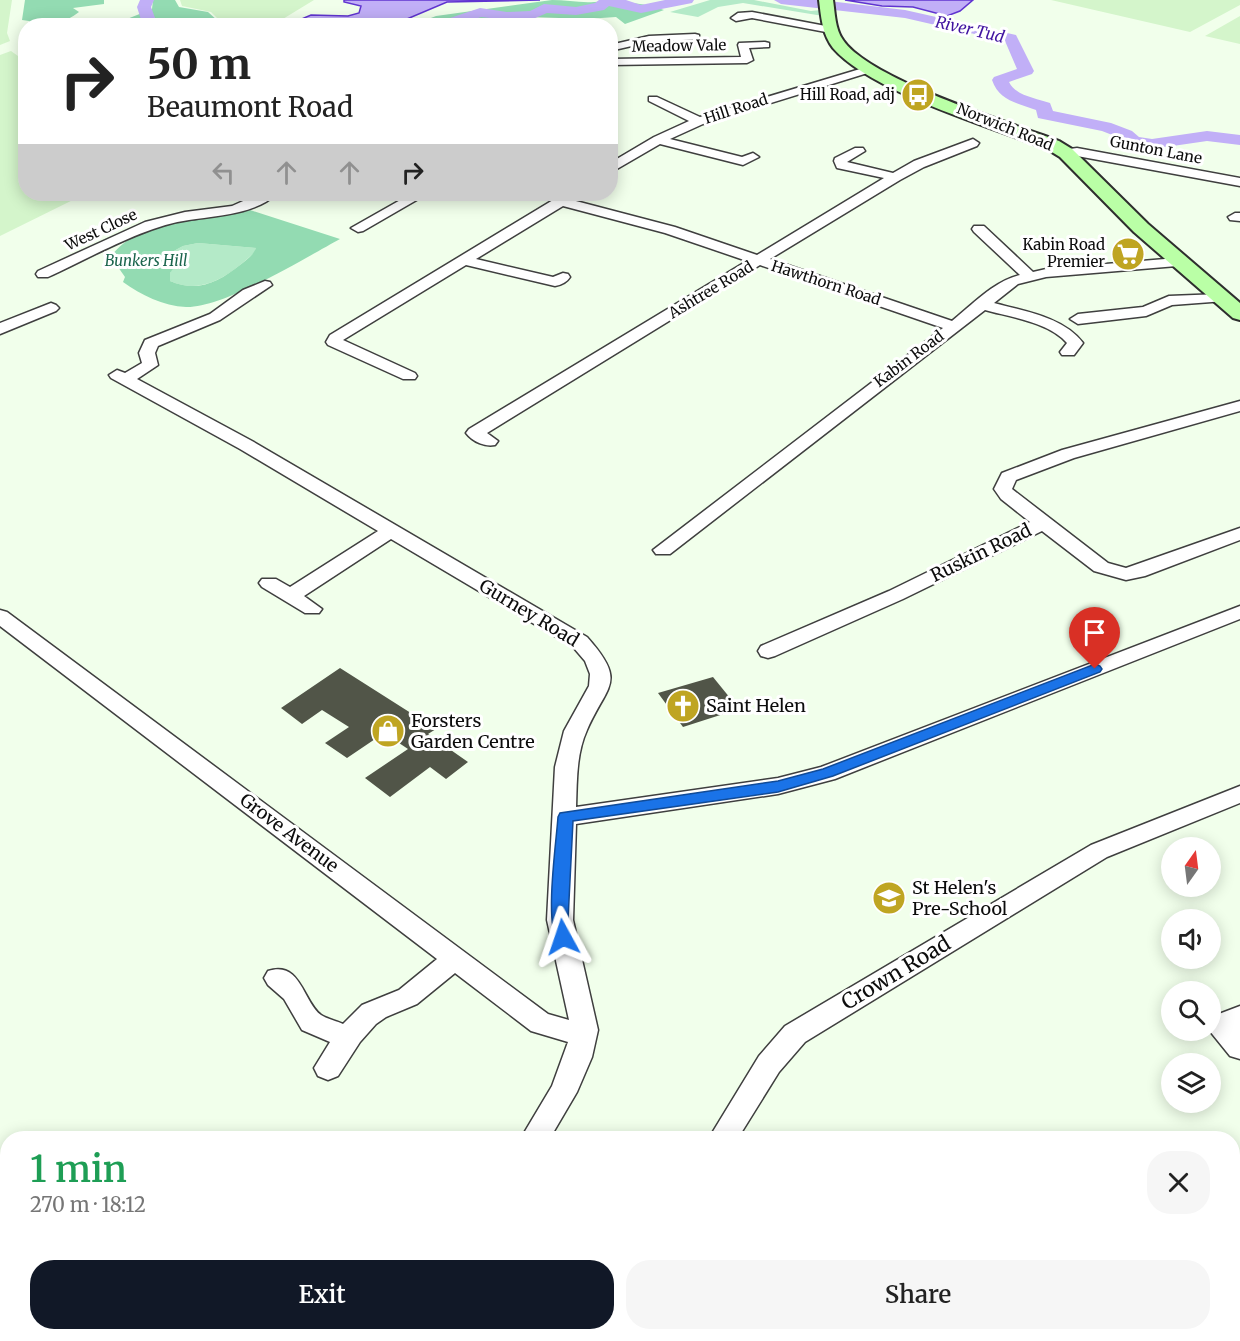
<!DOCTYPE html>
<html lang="en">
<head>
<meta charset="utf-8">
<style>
  :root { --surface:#fff; --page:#f6f6f6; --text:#222; --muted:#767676; --accent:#111827 }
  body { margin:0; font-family:Merriweather,serif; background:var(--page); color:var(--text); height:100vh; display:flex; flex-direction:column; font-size:22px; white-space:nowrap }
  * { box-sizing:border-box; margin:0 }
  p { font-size:20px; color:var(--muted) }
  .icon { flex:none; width:33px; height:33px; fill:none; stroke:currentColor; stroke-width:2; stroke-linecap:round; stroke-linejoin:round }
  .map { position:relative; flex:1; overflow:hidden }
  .side { position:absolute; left:0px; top:1131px; width:1240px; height:210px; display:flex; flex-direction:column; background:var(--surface); border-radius:24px 24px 0 0; box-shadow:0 3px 15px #0003 }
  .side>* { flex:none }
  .banner { position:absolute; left:18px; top:18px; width:600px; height:183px; border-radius:24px; box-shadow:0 3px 15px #0003; background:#fff; color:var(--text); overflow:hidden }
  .needle { width:39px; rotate:14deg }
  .controls { position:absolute; left:1161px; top:837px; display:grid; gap:12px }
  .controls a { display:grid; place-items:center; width:60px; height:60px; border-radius:50%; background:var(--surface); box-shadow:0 3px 15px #0003; font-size:30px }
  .pin { position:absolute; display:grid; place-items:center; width:51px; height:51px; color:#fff; margin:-62px -26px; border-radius:50% 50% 50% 0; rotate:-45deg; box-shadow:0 0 6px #0007 }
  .pin .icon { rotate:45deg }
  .me { position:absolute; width:66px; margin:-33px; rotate:355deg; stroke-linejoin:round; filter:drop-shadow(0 0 4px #0008) }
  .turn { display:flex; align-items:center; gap:21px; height:126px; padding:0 30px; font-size:27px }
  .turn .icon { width:78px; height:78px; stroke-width:2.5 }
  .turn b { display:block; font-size:42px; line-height:51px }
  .lanes { display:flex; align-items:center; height:57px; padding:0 30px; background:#0003; justify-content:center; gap:30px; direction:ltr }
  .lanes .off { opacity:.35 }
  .round { display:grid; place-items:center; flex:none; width:63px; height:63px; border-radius:24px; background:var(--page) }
  .overview { display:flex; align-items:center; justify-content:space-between; height:102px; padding:0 30px }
  h1 { font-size:36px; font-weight:600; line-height:45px; color:#1e9e55 }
  .button { display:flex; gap:12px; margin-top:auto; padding:12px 30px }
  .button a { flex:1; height:69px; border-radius:24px; background:var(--accent); color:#fff; font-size:24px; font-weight:600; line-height:69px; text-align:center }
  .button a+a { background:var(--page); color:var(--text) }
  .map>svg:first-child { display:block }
  .farmland { fill:#d4f5cb }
  .green { fill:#b4eac8 }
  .forest { fill:#93dbb2; fill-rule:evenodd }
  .water { fill:#c1aff7; stroke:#6034d0; stroke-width:1.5 }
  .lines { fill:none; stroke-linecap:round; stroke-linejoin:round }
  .river { fill:#c1aff7; fill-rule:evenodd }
  .building { fill:#515548 }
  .street-casing { stroke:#3f3f3f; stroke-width:3 }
  .secondary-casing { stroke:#2e2e2e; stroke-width:4 }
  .street { fill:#fff; fill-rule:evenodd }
  .secondary { fill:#baffa6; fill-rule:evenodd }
  .route { fill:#1a73e8; stroke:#114b97; stroke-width:1.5 }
  .labels { text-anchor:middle; stroke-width:6; stroke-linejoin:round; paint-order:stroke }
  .far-street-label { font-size:15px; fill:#0c0c0c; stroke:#fff }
  .far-poi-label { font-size:15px; fill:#0c0c0c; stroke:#fff; text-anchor:end }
  .far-park-label { font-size:15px; font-style:italic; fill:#1b654d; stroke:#fff }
  .far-water-label { font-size:16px; font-style:italic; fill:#4013a0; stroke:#fff }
  .street-label { font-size:18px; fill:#0c0c0c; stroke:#fff }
  .poi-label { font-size:18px; fill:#0c0c0c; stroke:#fff; text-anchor:start }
  .near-street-label { font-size:21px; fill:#0c0c0c; stroke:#fff }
</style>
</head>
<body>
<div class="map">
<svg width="1240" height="1341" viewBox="0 0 1240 1341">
  <rect width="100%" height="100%" fill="#f1ffeb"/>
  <path class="farmland" d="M0,0H12L7,33L10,41L0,45Z
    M180,0H314L273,25L225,26L211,12L182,6Z
    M1051,0H1240V5L1190,32Z
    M1240,16V44L1205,36Z
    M11,51L25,61L26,194H85L0,236V55Z"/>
  <path class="green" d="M710,0H754L811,11L821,10L823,16L743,3L718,7L698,17L670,12Z
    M198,243L256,248L255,252C231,274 204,296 170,281V273L178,259L171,256L172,252L183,246Z"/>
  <path class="forest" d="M25,0H104V4L73,8L79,12C65,23 51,26 34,26L29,21L22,20Z
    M153,0H175L179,7L208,12L218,21L216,23L220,25H142L132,24L127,19L152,9Z
    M552,0C566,0 580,3 594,2C617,1 642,2 664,10L625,24L616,17L586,19L532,17L413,25L436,16Z
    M250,210L340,239C305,258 224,308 186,307C163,306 141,295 123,282L125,277L111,257C136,219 209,216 250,210ZM198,243L256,248C253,256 246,260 240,265C219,282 197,293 170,281V273L178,262L172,256V252L183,246Z"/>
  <path class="water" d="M344,0H540L447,2L407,19L395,21L391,25H291L292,23L311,15L348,16L359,13L361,6L344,2Z
    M845,0H973L960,11L947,16L913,7L882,6Z"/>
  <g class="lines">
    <path class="river" d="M140,0H154L151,7L158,26H143L137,7Z
      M599,0H626L641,5L665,0H694L692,3L641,13L609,6L604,10L576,15L547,13L533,19L507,20L481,17L456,26H433L435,23L480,8L507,12L530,11L544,4L576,7L595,3Z
      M774,0H820L905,10L1016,35L1034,71L1032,74L1009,82C1016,96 1036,98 1050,103L1053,111L1111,123L1132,131L1139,137L1152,139L1207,131L1240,135V145L1207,141L1152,149L1127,145L1120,138L1102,131L1038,118L1036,110C1018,103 999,101 992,80L994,77L1017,69L1005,41L905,18L781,4Z"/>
  </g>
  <path class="building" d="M340,668L436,729L428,734L468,762L446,779L430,767L390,797L365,778L408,749L384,733L347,758L325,743L349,727L322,710L302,724L281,708Z
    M713,677L739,709L683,727L658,693Z"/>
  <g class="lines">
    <g class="street-casing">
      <path id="street" d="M752,12L831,27L836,30L831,33L752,18L736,21L731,18L738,13Z
        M695,34L699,35V39L649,42L610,51V45L649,36Z
        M765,42L769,43V47L749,48L753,60L747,63L610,65V59L741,57L738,45L739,43Z
        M870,66L876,69L874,71L703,124L670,139L742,157L753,153L759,157L743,165L660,144L610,173V163L654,137L689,121L649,101V97H657L700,117Z
        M973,139L979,143L977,146L924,167L900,180L770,259L952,321C972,305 994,281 1020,275L974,232L972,229L974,226H984L1033,272L1046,269L1177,258L1184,262L1177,266L1046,277L1018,284L994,303C1023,311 1064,317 1083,343L1074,355H1062L1060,352L1067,343C1049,322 1010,317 985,310L670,554H656L653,550L943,328L760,265L487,433L498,441L495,445C485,447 473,442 466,433L469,429L747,261L665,233L563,206L476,259L553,277L563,273L568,274L570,277C567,282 561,285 555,286L466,265L343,340L415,373L417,376L415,379H403L328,345L326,342L330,335L563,194H578L572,200L675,227L757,255L884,178L837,168L834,161L835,158L855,148H863L865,151L847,162L893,173L914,161Z
        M1077,148L1240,178V186L1077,156L1066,157L1060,153L1062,150Z
        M259,194H276C257,214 214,216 189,220C144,226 90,258 48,277H38L36,274L38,271L145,222L185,212L232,206Z
        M411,194H427L363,231L358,232L351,228Z
        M1235,213H1240V221L1230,220L1228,217Z
        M265,281L270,282L272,285L220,320L158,346L155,353L158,365L137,379L252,441L587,637C628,683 607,684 587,730C576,754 577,782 576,807L778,778L821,767L1240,606V619L835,779L778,794L576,824L573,920L598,1030L592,1057L577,1092L550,1138H521L552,1086L568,1042L531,1031L455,973L417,1004L386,1017L376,1024L360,1042L338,1076L328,1080L318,1076L314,1068L330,1042L302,1030L284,999L268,985L264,978L268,971C301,960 303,1002 321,1015C327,1019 337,1021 343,1024L362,1005L399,990L437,959L0,626V610L7,612L548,1014L569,1020L547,920L555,767L564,731L589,686L590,674L585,661L573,647L391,539L304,596L322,609L319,613H305L262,587L259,583L262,579H276L290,587L378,531L240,449L111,378L109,375L117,370L125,373L142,363L139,353L145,340L210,314L243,290Z
        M1220,294L1227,298L1225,301L1172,305L1146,316L1078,324L1070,319L1078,314L1143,307L1169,296Z
        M51,303L56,305L59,308L56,311L0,334V323Z
        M1240,401V411L1074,458L1016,480L1012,489L1108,563L1126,568L1240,528V540L1145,576L1126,580L1094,571L1042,531L903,599L775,656L768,658L761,656L758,651L761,646L889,591L1030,522L1001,499L994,489L1002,473L1062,450Z
        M1240,786V803L1107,857L805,1042L779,1072L738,1138H709L759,1056L785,1026L1091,845Z
        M1240,1006V1059L1230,1056L1209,1030L1211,1017Z
        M1240,1247V1277L1233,1279V1249Z
        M0,1255L8,1257V1292L0,1289Z
        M43,1334H80L83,1341H46Z
        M368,1334H404L401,1341H365Z
        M492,1334H533L536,1341H495Z
        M584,1334H618L615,1341H581Z
        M1040,1334H1098L1095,1341H1037Z"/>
    </g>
    <g class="secondary-casing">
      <path id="secondary" d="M819,0H833C835,13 835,29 843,40C870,80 1011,123 1059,141L1072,149L1148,224L1240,303V320L1233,318L1134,232L1060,157L1047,149C991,127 871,92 833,48C822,34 821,16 819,0Z"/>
    </g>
    <use href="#street" class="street"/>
    <use href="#secondary" class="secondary"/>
  </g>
  <path class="route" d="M1095,664L1100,666L1102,669L1100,672L833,776L778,792L573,821L568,920L571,937L569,942L563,943L557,942C545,919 556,845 558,817L560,813L778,781L823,769Z"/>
  <defs>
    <g id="bus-disc" transform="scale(1.725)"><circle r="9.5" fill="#bfa522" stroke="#fff"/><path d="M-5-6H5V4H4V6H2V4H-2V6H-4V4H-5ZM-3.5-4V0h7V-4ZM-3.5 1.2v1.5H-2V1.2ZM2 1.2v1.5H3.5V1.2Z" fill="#fff"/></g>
    <g id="supermarket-disc" transform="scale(1.725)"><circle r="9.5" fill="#bfa522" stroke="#fff"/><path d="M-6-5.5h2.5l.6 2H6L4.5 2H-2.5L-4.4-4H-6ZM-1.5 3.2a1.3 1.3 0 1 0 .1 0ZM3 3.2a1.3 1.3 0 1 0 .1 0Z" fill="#fff"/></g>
    <g id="church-disc" transform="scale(1.725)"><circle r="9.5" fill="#bfa522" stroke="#fff"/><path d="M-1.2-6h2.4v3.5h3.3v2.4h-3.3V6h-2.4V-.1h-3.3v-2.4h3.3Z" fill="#fff"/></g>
    <g id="shop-disc" transform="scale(1.725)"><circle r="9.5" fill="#bfa522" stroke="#fff"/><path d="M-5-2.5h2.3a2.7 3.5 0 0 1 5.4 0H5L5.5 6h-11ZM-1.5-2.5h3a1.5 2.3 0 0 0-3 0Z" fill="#fff"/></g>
    <g id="school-disc" transform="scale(1.725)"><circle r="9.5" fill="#bfa522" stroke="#fff"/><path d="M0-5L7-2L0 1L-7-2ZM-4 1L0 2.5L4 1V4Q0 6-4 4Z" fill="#fff"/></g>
  </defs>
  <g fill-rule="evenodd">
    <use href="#bus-disc" x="918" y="95"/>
    <use href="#supermarket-disc" x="1128" y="254"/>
    <use href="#church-disc" x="683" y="706"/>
    <use href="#shop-disc" x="388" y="731"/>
    <use href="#school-disc" x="889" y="898"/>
  </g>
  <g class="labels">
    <g class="far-street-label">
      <text transform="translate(679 46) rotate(-1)" y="5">Meadow Vale</text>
      <text transform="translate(736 109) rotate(-18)" y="5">Hill Road</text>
      <text transform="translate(1005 127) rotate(22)" y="5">Norwich Road</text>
      <text transform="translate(1156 150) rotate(11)" y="5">Gunton Lane</text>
      <text transform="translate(101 230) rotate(-25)" y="5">West Close</text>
      <text transform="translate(826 283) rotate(18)" y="5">Hawthorn Road</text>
      <text transform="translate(711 290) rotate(-31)" y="5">Ashtree Road</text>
      <text transform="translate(909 359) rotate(-37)" y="5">Kabin Road</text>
    </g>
    <g class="far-poi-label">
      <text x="895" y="100">Hill Road, adj</text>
      <text x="1105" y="250">Kabin Road<tspan x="1105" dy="17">Premier</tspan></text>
    </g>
    <g class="far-park-label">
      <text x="146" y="266">Bunkers Hill</text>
    </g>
    <g class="far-water-label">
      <text transform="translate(970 29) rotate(13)" y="6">River Tud</text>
    </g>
    <g class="street-label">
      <text transform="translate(981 553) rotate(-26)" y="6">Ruskin Road</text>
      <text transform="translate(529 613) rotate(31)" y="6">Gurney Road</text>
      <text transform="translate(289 833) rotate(37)" y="6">Grove Avenue</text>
    </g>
    <g class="poi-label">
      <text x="706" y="712">Saint Helen</text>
      <text x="411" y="727">Forsters<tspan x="411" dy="21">Garden Centre</tspan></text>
      <text x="912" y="894">St Helen's<tspan x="912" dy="21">Pre-School</tspan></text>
    </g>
    <g class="near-street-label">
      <text transform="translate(896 973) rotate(-31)" y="7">Crown Road</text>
    </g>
  </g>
</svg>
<div class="controls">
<a><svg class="needle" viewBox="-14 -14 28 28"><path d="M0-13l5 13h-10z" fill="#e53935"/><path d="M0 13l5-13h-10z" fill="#767676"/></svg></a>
<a><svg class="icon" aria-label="sound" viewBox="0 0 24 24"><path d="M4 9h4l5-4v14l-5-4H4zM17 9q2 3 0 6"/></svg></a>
<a><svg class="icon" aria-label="search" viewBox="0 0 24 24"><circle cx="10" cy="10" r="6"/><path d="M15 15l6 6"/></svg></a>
<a><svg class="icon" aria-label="layers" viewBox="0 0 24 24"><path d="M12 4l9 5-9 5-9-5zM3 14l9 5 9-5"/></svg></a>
</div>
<div class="pin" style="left:1095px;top:669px;background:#d93025"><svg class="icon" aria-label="arrive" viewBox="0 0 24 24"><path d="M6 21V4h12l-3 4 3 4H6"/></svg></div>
<svg class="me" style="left:563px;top:937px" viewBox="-20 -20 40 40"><path d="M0-17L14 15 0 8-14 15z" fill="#1a73e8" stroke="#fff" stroke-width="4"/></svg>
<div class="banner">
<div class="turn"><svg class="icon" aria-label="right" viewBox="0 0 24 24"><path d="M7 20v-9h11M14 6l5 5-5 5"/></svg><div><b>50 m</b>Beaumont Road</div></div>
<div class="lanes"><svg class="icon off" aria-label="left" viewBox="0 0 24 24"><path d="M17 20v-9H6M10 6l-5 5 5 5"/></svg><svg class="icon off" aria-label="ahead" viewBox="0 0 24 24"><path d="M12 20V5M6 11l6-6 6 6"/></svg><svg class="icon off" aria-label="ahead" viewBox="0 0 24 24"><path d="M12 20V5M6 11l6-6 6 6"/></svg><svg class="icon" aria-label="right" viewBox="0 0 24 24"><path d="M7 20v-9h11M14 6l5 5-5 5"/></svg></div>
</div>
<section class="side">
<div class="overview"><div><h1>1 min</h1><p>270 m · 18:12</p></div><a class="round"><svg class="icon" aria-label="close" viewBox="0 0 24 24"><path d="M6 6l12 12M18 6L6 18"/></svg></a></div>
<div class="button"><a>Exit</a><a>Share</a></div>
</section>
</div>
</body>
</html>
